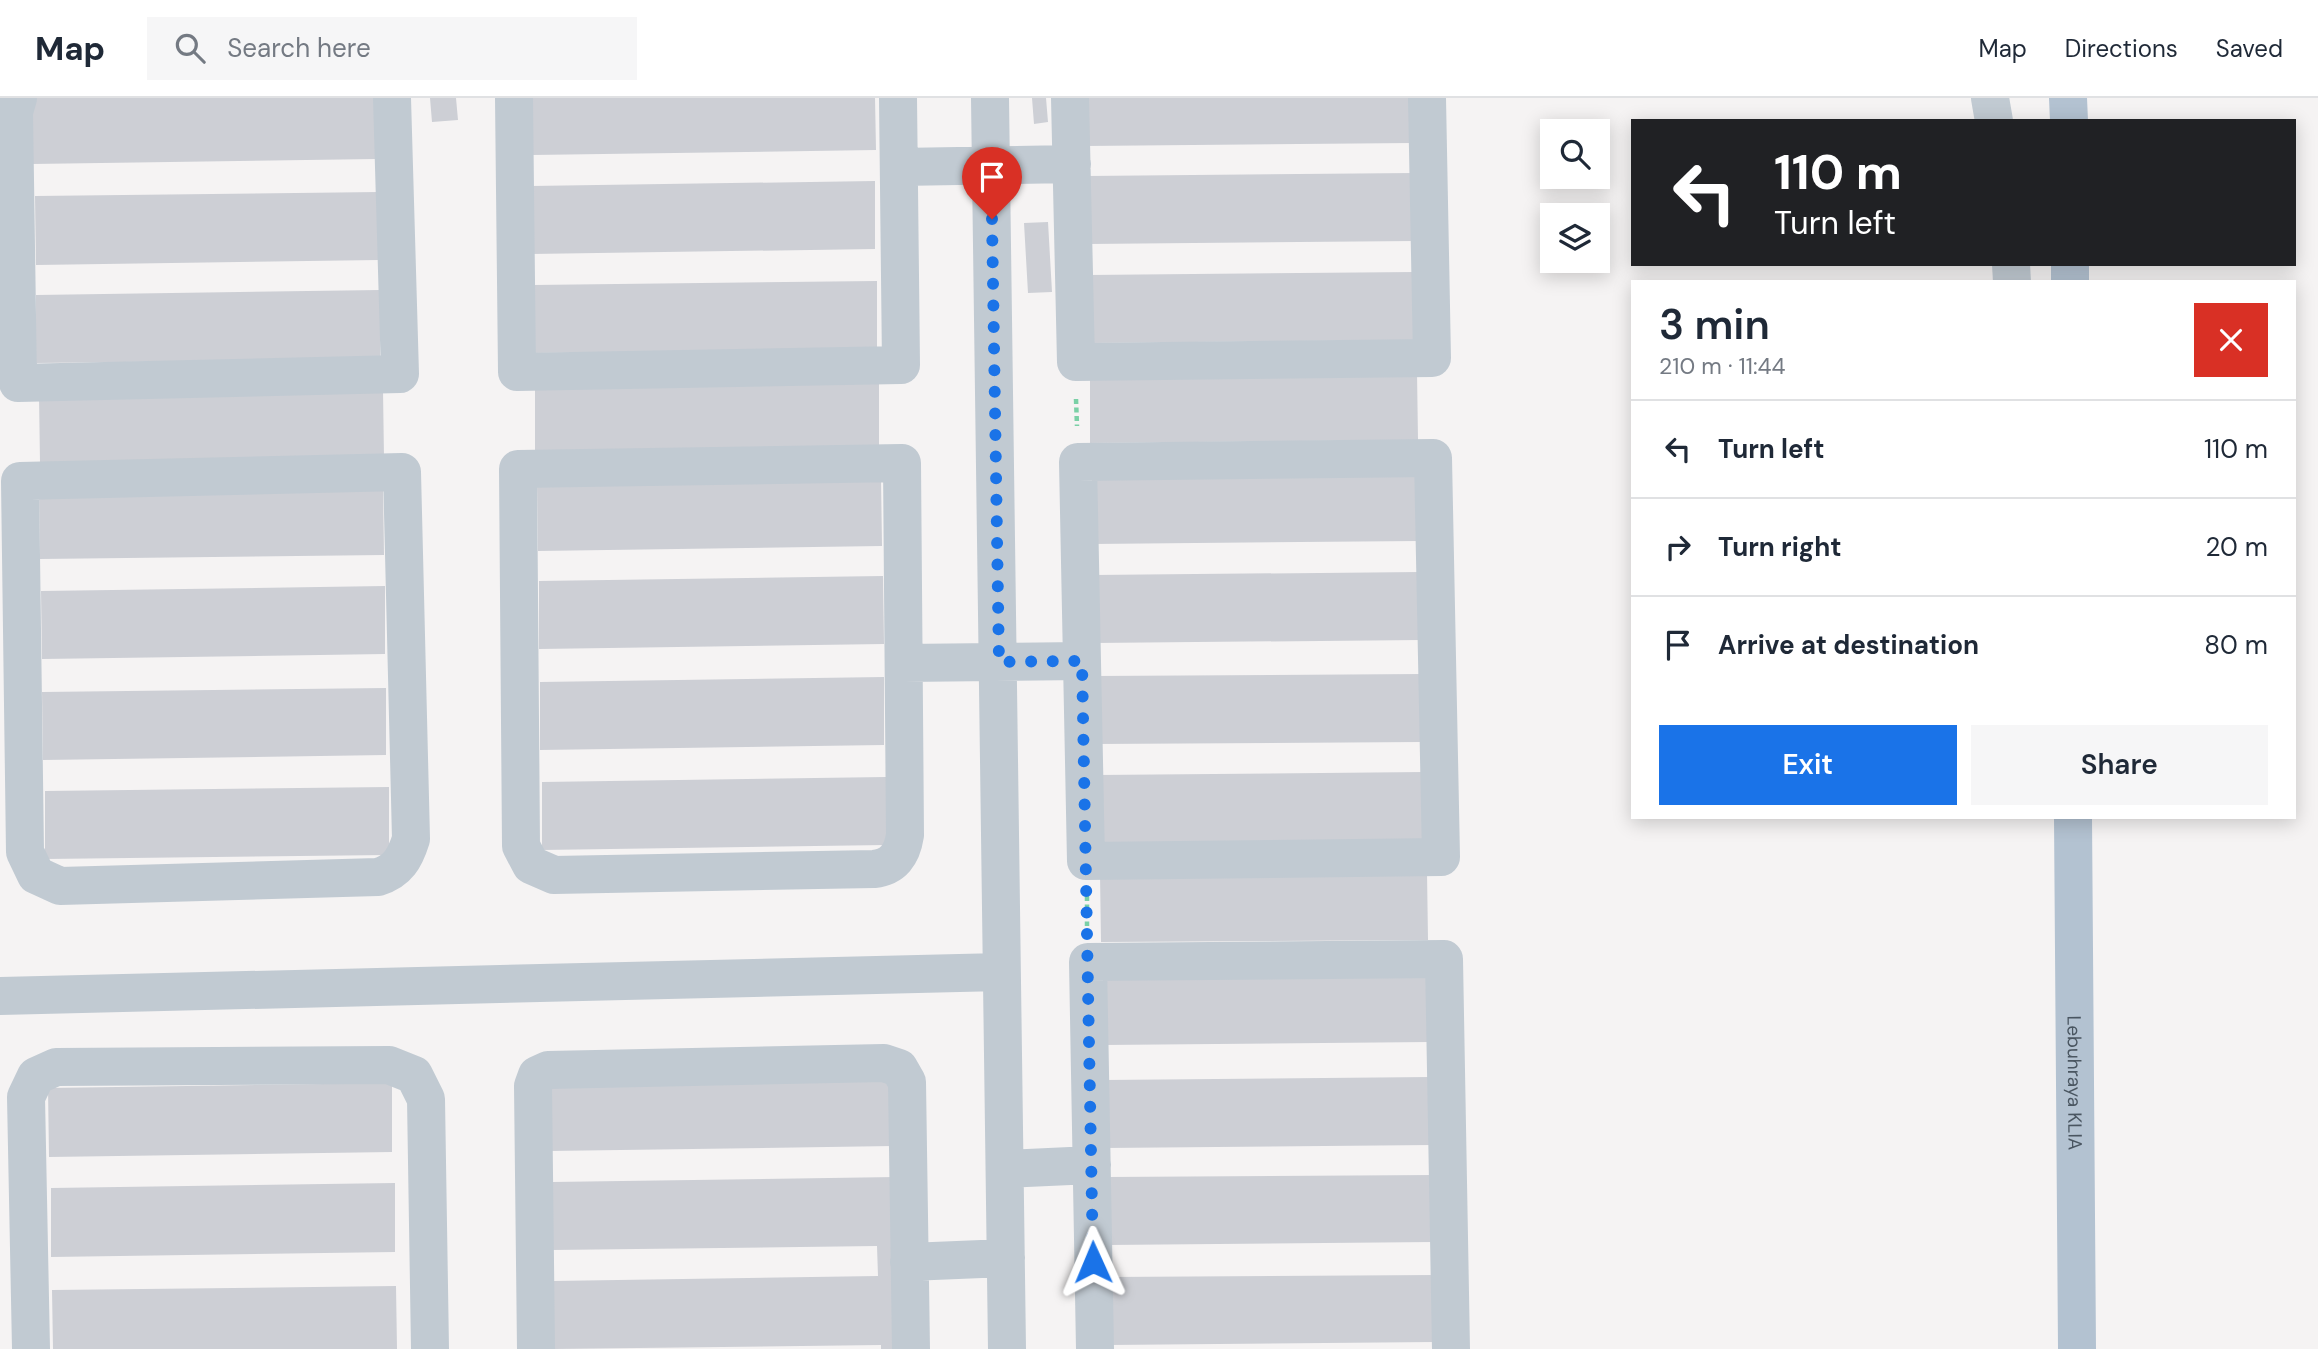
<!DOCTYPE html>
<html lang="en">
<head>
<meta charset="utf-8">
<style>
  :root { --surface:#fff; --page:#f6f6f7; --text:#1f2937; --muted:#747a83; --line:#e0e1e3; --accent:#1a73e8 }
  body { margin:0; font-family:"DM Sans",sans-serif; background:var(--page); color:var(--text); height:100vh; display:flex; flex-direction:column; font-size:26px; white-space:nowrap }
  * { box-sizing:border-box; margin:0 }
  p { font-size:23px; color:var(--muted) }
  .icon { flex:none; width:38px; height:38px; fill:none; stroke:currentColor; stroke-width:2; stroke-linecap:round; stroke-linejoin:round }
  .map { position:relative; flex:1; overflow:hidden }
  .drawer { position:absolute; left:1631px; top:182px; width:665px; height:539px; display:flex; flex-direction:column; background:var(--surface); border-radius:0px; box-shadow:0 4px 18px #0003 }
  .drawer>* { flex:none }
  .guide { position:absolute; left:1631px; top:21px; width:665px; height:147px; border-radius:0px; box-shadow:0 4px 18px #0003; background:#202124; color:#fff; overflow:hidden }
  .controls { position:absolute; left:1540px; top:21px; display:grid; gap:14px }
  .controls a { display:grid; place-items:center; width:70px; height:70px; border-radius:0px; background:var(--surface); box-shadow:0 4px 18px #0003; font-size:35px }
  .pin { position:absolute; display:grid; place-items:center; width:60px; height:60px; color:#fff; margin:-72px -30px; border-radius:50% 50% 50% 0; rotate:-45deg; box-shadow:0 0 7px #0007 }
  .pin .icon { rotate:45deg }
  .me { position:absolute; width:77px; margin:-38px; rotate:359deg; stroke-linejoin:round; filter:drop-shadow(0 0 5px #0008) }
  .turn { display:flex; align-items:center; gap:24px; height:147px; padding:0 28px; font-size:32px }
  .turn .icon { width:91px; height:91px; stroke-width:2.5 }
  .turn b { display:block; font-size:49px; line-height:60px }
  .round { display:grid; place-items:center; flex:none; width:74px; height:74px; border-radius:0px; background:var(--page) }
  .overview { display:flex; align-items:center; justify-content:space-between; height:119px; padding:0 28px }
  h1 { font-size:42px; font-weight:600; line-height:52px }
  .primary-button { display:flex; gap:14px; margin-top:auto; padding:14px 28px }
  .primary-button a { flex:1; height:80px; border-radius:0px; background:var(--accent); color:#fff; font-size:28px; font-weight:600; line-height:80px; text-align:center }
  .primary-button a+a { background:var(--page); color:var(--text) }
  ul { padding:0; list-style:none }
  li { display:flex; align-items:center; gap:21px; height:98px; padding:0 28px; border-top:2px solid var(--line) }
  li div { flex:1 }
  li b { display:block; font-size:26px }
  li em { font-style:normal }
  header { display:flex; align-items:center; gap:42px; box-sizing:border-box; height:98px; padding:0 35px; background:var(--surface); border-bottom:2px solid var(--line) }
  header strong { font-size:33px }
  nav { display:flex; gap:38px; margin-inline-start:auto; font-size:24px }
  .search { width:490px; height:63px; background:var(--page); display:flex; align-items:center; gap:18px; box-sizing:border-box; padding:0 24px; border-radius:0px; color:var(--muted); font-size:26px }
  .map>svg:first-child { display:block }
  .building { fill:#cdcfd5 }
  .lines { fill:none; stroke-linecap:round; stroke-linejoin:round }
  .path { stroke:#7ad0a6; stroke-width:4.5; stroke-dasharray:5 3.5; stroke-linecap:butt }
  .minor { stroke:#c1cad2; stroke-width:38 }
  .major { stroke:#b3c2d1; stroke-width:38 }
  .route { stroke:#1a73e8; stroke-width:12; stroke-dasharray:0 21.6 }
  .labels { text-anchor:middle; stroke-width:6; stroke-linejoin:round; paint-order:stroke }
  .street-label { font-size:19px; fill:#4a5661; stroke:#fff }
</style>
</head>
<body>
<header>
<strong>Map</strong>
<div class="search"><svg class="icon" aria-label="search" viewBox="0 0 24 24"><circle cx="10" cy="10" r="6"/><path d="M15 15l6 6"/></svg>Search here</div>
<nav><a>Map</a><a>Directions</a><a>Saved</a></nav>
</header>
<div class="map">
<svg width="2318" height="1251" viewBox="0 0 2318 1251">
  <rect width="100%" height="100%" fill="#f5f3f3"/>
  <path class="building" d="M32,0H376V61L32,66Z
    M430,0H456L458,22L432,24Z
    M531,0H875L876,52L532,57Z
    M1032,0H1046L1048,24L1034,26Z
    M1085,0H1412V45L1085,48Z
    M1414,75L1415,143L1088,146L1087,78Z
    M875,83V151L531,156V88Z
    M379,94V162L36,167L35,98Z
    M1048,124L1052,194L1028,195L1024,125Z
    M1415,174L1416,242L1089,245L1088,177Z
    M877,183V251L533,255V187Z
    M380,192V261L36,265V197Z
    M1417,274L1418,342L1090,345V277Z
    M879,281V349L535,354V286Z
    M383,292L384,360L40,365L39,297Z
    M1419,375V443L1092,446V379Z
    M881,380L882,448L538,453L537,385Z
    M383,389L384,457L40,461L39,393Z
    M1420,474L1421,542L1094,545L1093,477Z
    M883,478L884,546L539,551V483Z
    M385,488V556L42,561L41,493Z
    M1422,576V644L1095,646V578Z
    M884,579V647L540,652V584Z
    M386,590V657L43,662L42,594Z
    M1424,674V742L1097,745V677Z
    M886,679V747L542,752V684Z
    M389,689V757L45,761V693Z
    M1427,774L1428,842L1101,844L1100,776Z
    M1429,876L1430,944L1103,947V879Z
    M1431,979L1432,1047L1104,1050V982Z
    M892,980L893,1048L549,1053L548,985Z
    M392,985V1054L49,1059L48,990Z
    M1434,1077V1144L1107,1147V1079Z
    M896,1079V1251H881V1247L554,1251L553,1183L878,1178L877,1148L552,1152V1084Z
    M395,1085V1154L51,1159V1090Z
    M1435,1177V1244L1109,1247V1179Z
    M396,1188L397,1251H53L52,1192Z"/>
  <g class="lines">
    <path class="path" d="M1076,301L1077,328
      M1087,798V828"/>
    <path class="minor" d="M18,0L14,14L18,285L400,276L392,0
      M514,0L517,274L901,267L898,0
      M990,0L1007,1251
      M1070,0L1076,264L1432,260L1427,0
      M1990,0L1994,23
      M899,69L1072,66
      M2011,166L2012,184
      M1433,360L1441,759L1086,763L1078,364Z
      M902,365L905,737C902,757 893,769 874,771L554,777L531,767L521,748L518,371Z
      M402,374L411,741C405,760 398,773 378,779L60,788L36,777L25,754L20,383Z
      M904,565L1082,563
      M0,898L1001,874
      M1005,1071L1092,1067
      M909,1164L1006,1160
      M31,1251L26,999L36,978L56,969L389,967L414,977L426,1001L430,1251
      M536,1251L533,988L537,977L548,972L884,965L899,970L907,984L911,1251
      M1095,1251L1088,864L1444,861L1451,1251"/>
    <g class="major">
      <path d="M2068,0L2069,23"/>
      <path d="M2070,166V184"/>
      <path id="s1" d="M2073,719L2077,1251"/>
    </g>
  </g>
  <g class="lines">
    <path class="route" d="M992,121L999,564L1082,563L1093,1164"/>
  </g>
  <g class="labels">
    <g class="street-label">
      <text dy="7" stroke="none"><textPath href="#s1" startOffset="266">Lebuhraya KLIA</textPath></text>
    </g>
  </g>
</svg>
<div class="controls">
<a><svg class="icon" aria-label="search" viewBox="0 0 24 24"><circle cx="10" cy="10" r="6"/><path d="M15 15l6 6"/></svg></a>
<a><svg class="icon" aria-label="layers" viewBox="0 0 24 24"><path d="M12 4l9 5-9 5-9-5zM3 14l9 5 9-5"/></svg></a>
</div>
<div class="pin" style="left:992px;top:121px;background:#d93025"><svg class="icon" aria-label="arrive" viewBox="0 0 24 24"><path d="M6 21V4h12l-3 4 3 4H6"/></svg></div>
<svg class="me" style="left:1093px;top:1164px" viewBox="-20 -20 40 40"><path d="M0-17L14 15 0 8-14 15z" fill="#1a73e8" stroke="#fff" stroke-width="4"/></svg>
<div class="guide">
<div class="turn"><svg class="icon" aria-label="left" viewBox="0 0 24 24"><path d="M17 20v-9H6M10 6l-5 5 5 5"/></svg><div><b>110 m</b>Turn left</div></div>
</div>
<section class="drawer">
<div class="overview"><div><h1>3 min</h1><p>210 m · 11:44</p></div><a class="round" style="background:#d93025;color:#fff"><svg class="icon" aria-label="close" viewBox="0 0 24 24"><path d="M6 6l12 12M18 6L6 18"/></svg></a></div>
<ul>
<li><svg class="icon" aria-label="left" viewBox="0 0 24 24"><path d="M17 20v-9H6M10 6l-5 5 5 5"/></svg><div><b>Turn left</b></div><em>110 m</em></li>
<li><svg class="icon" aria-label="right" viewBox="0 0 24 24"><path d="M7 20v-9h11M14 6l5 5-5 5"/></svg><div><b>Turn right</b></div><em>20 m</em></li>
<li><svg class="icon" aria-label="arrive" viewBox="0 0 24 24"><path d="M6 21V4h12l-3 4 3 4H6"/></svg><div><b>Arrive at destination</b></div><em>80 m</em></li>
</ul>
<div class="primary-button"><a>Exit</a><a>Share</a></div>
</section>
</div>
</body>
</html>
